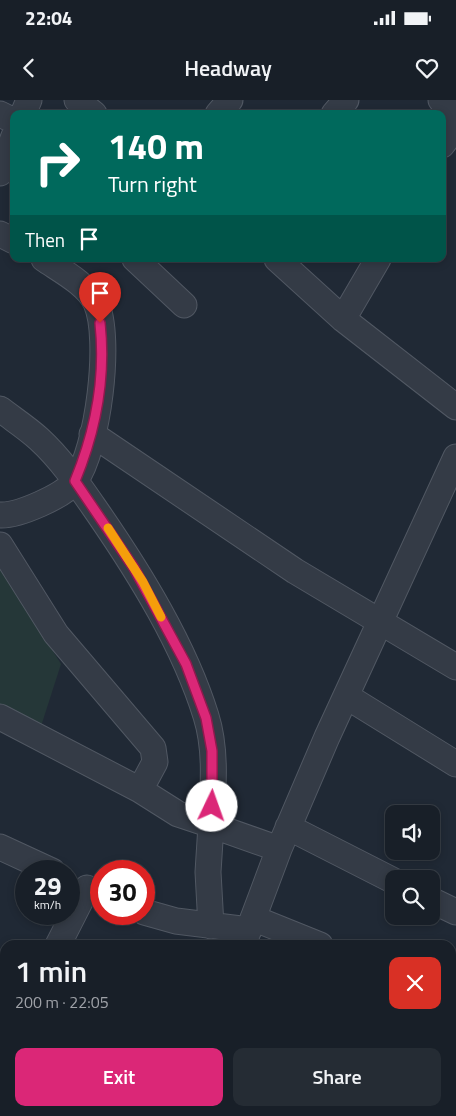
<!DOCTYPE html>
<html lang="en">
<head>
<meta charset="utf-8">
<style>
  :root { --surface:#181f28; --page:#252c34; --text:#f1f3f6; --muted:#9fa2a8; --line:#363d45; --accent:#db2777 }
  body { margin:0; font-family:"Titillium Web",sans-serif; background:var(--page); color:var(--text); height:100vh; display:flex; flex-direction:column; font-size:19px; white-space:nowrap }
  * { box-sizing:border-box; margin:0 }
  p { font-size:16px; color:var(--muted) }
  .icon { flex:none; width:28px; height:28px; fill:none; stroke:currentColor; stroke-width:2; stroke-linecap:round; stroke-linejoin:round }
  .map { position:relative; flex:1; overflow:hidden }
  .details { position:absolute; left:0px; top:840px; width:456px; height:176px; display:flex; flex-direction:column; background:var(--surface); border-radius:15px 15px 0 0; box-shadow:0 2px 8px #0003,0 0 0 1px var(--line) }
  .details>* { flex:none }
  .guide { position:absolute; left:10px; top:10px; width:436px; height:152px; border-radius:10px; box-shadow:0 2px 8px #0003,0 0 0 1px var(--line); background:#00695c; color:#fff; overflow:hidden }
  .buttons { position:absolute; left:385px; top:705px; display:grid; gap:10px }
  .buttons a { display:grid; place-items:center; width:55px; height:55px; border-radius:10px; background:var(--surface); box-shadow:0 2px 8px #0003,0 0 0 1px var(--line); font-size:25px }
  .speed { position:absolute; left:15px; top:760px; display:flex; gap:10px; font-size:25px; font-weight:700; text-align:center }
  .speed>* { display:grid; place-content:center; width:65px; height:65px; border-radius:50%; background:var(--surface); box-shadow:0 2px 8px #0003,0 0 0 1px var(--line); line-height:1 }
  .speed small { font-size:12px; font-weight:400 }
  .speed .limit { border:8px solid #d22; background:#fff; color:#111 }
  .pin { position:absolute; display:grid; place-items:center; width:42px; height:42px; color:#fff; margin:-51px -21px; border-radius:50% 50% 50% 0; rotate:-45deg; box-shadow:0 0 5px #0007 }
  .pin .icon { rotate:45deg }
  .me { position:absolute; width:55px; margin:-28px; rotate:3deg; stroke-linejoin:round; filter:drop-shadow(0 0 4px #0008) }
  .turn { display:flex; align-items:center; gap:18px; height:105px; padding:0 15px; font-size:22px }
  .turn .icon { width:65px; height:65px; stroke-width:2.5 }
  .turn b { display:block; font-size:35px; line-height:42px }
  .then { display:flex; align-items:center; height:48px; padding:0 15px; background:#0003; gap:10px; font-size:19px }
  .round { display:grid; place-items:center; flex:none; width:52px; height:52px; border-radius:10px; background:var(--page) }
  .headline { display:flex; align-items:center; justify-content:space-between; height:85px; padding:0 15px }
  h1 { font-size:30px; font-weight:600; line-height:38px }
  .cta { display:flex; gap:10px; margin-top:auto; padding:10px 15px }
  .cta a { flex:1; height:58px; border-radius:10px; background:var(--accent); color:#fff; font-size:20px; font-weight:600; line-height:58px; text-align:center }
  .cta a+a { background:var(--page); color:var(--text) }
  .status { display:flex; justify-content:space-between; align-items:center; height:35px; padding:0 25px; background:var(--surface); direction:ltr }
  .status svg { height:14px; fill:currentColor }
  header { display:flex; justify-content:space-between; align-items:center; height:65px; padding:0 15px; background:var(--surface); font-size:22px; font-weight:600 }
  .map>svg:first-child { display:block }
  .green { fill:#253738 }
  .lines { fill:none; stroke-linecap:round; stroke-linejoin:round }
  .minor-casing { stroke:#515863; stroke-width:27 }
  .minor { stroke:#343b46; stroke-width:25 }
  .route-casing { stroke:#8e194d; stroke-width:12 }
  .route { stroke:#db2777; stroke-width:9 }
  .slow { stroke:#f59e0b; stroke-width:9 }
</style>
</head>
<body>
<div class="status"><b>22:04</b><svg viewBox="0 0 49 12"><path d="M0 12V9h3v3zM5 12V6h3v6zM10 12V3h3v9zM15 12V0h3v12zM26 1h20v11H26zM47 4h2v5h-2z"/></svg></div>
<header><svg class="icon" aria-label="back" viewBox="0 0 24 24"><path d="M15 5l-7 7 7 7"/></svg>Headway<svg class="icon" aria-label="heart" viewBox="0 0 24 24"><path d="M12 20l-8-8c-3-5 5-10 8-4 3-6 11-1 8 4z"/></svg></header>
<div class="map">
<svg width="456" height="1016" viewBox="0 0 456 1016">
  <rect width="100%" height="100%" fill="#202935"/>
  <path class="green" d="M0,467L61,564L35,645L0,621Z"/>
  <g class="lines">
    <g class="minor-casing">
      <path id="minor" d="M77,0L94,14
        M441,0L456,16
        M0,14L14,21
        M23,14L29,0
        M218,14L230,0
        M334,14L346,0
        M442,45L456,27
        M0,73L14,36
        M0,134L14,141
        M135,159L184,205
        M277,159L343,219L456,307
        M343,219L378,159
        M0,309C13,319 27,328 39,339C62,360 80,387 98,413C140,474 184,545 206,616C217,651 213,690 211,725L279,749
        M92,334L295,471L456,567
        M0,415C18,416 64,396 75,381C98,350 112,238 96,203C87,184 60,170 44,159
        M0,445L56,534L153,648L155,662L140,690
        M346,596L456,664
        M0,617L140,690L178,714L211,725L208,772L211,826
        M288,727L394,781
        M0,747L52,771
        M431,800L456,812
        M144,812L176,821L249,830
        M253,818L320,845
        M58,845L87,788
        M243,845L279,749L327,637L456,357
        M451,911L456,898
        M0,932L5,925
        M451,978L456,981
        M233,1011L243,1016
        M173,1016L177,1011
        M311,1016L314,1011
        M414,1016L415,1011"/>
    </g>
    <use href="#minor" class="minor"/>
  </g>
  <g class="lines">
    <g class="route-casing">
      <path id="route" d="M100,223C106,278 96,330 75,381L134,468L186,564L206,618L212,651V706"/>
    </g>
    <use href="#route" class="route"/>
    <path class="slow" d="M108,428L143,482L161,517"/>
  </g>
</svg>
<div class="buttons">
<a><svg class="icon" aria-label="sound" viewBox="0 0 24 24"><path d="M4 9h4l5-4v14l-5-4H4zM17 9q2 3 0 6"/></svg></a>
<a><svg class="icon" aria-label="search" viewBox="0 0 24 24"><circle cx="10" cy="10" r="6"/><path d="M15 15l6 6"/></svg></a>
</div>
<div class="speed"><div>29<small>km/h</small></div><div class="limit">30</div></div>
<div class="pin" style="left:100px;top:223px;background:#d93025"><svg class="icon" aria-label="arrive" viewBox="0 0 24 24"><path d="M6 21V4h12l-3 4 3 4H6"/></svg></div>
<svg class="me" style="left:212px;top:706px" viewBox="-20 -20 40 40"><circle r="19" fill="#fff"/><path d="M0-13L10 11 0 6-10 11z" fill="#db2777"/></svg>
<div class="guide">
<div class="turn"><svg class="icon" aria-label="right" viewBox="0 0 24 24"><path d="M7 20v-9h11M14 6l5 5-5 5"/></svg><div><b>140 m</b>Turn right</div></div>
<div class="then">Then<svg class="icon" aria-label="arrive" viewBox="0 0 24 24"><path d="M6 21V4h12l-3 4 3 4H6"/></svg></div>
</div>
<section class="details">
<div class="headline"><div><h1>1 min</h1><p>200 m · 22:05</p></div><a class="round" style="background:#d93025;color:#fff"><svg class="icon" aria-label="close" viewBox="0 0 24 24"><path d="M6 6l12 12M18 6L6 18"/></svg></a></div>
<div class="cta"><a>Exit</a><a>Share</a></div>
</section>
</div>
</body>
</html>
